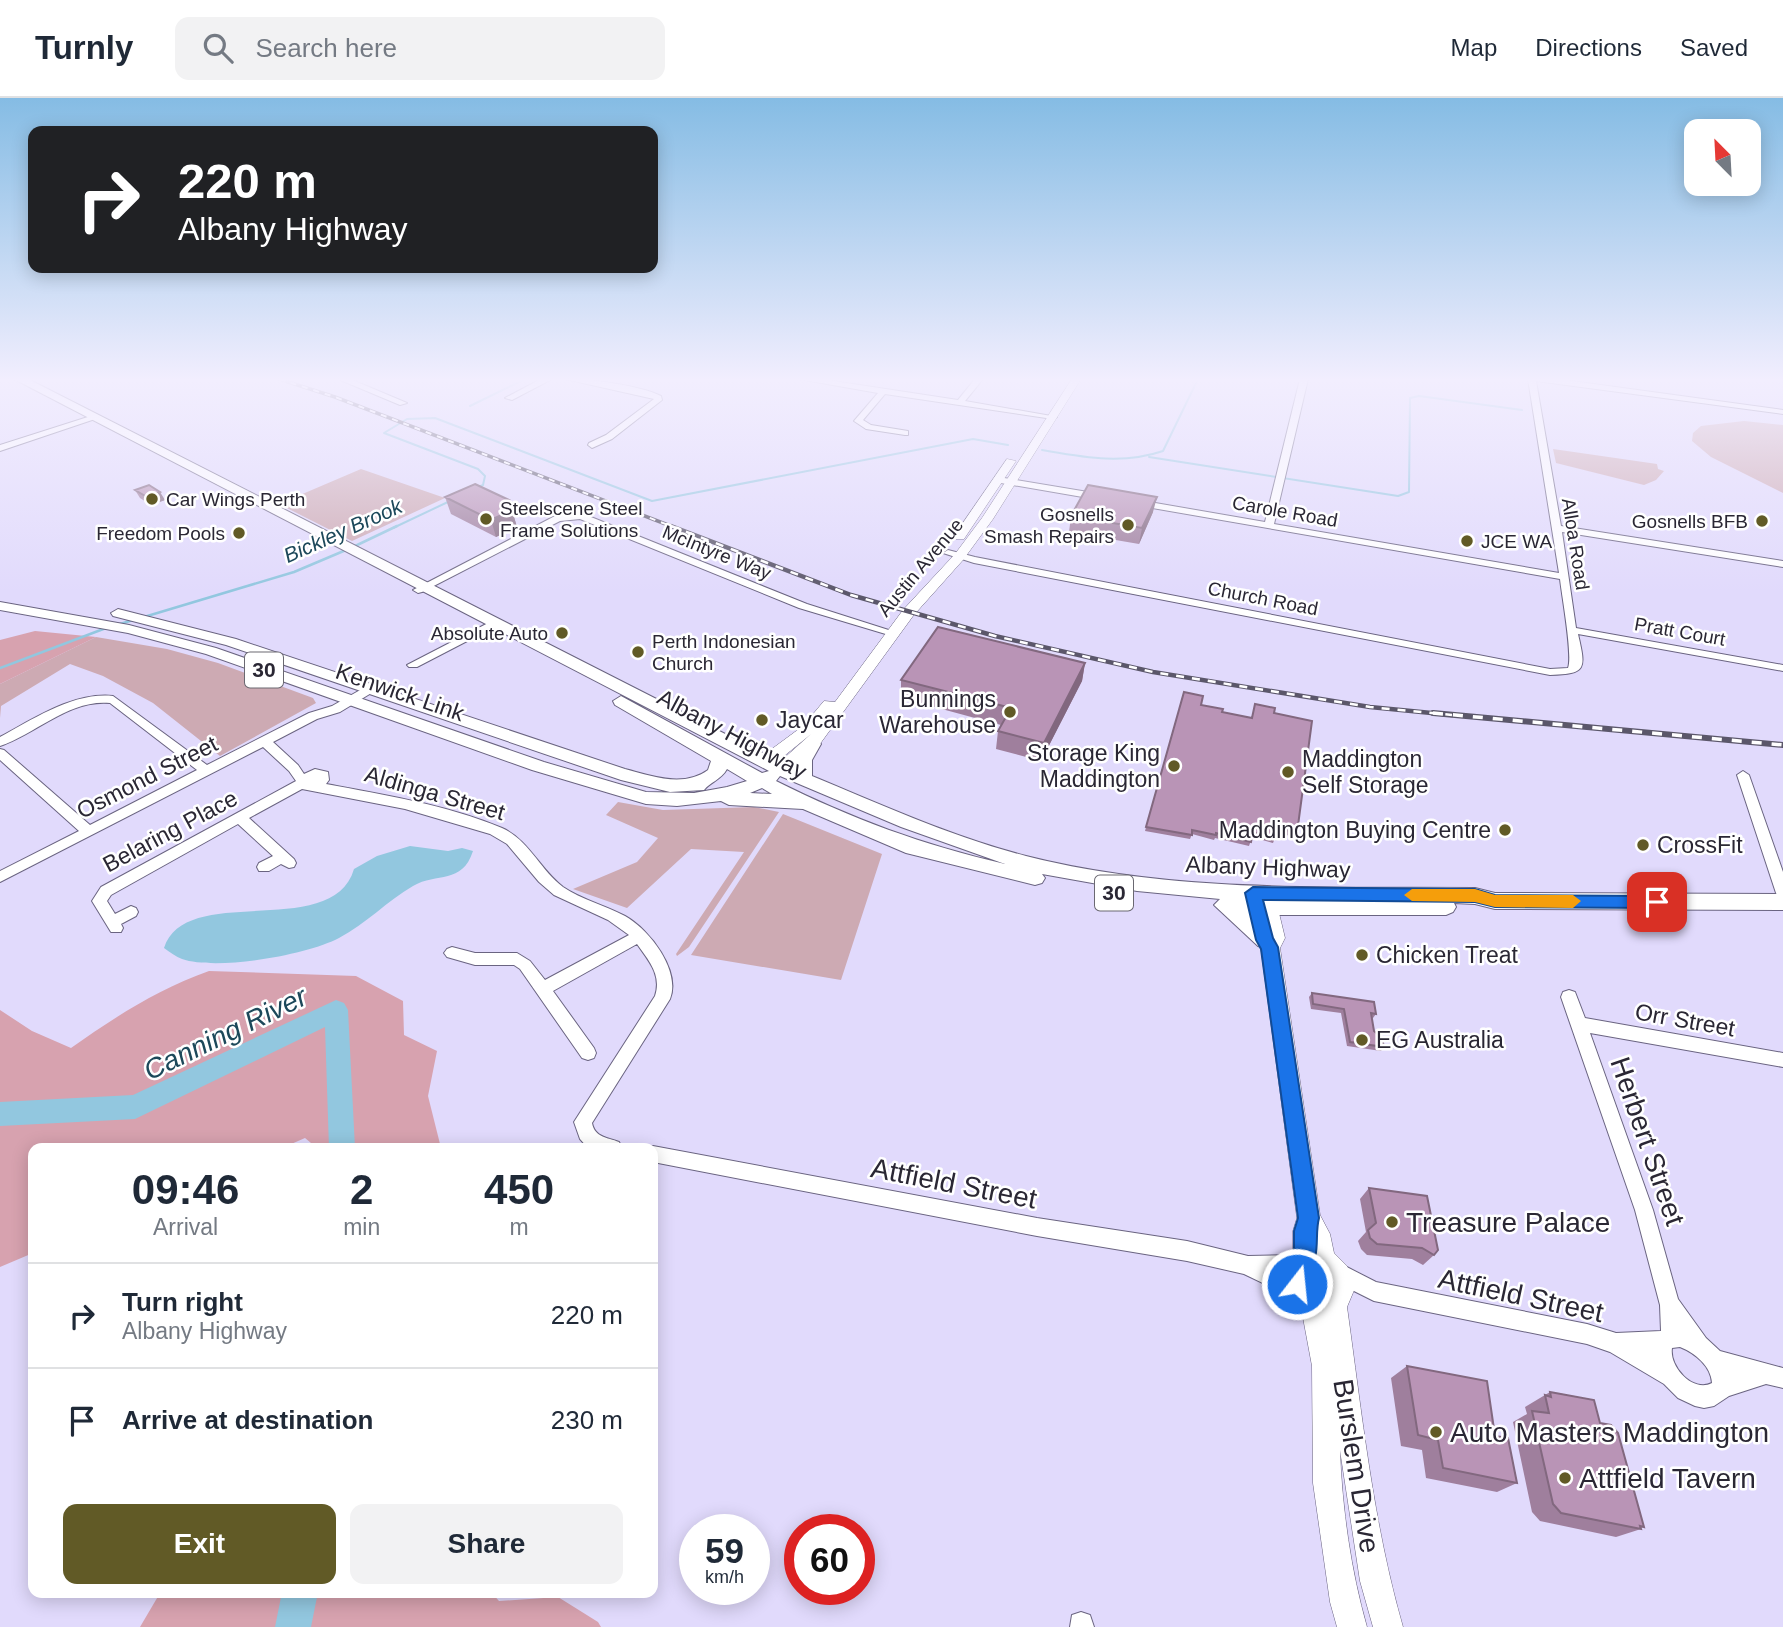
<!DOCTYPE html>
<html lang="en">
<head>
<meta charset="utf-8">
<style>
  :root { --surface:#fff; --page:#f2f2f3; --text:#1f2937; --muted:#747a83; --line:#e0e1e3; --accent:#615a26 }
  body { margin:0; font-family:Helvetica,sans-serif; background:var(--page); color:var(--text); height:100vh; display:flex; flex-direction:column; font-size:26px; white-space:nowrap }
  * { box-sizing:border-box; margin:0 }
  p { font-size:23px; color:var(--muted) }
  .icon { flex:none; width:38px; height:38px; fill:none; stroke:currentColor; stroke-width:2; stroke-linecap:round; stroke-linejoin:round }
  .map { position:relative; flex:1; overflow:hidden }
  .sheet { position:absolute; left:28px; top:1045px; width:630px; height:455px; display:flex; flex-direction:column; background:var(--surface); border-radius:14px; box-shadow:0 4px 18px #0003 }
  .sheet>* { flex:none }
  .hud { position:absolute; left:28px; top:28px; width:630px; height:147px; border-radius:14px; box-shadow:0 4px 18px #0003; background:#202124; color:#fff; overflow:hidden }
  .needle { width:46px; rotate:336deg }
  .controls { position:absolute; left:1684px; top:21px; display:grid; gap:14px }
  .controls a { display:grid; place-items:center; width:77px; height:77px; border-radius:14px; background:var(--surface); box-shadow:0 4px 18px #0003; font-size:35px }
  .speed { position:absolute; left:679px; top:1416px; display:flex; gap:14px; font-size:35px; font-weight:700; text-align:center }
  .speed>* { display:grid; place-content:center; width:91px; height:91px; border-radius:50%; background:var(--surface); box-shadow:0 4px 18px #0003; line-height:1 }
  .speed small { font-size:18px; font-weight:400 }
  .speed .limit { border:10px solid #d22; background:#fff; color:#111 }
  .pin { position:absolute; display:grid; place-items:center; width:60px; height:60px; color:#fff; margin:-30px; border-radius:14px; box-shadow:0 4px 10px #0006 }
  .me { position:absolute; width:77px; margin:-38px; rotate:16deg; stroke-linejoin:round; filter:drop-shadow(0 0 5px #0008) }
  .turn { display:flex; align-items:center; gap:24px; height:147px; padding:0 35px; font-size:32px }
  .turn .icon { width:91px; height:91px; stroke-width:2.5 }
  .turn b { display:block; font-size:49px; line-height:60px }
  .eta { display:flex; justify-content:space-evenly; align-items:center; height:119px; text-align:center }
  .eta b { font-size:42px; font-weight:700; line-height:49px }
  .button { display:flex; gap:14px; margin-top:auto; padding:14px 35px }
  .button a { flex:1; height:80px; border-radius:14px; background:var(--accent); color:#fff; font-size:28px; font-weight:700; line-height:80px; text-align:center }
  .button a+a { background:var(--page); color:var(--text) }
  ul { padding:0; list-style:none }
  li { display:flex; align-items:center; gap:21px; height:105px; padding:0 35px; border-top:2px solid var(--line) }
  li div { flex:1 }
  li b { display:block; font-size:26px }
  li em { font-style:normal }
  header { display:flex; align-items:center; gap:42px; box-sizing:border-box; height:98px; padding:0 35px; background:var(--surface); border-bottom:2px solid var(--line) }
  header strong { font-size:33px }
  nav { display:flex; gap:38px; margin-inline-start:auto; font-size:24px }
  .search { width:490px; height:63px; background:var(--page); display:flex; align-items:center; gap:18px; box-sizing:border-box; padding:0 24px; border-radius:14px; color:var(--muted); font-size:26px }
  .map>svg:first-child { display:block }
  .green { fill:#cdaab3 }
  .forest { fill:#d7a2af }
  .water { fill:#92c7df }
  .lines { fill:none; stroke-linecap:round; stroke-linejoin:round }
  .stream-far1 { stroke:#92c7df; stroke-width:2 }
  .stream { stroke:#92c7df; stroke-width:2.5 }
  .river { fill:#92c7df; fill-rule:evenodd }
  .minor-casing { stroke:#6a6481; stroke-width:2 }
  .major-casing { stroke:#6a6481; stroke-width:1 }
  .highway-casing { stroke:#6a6481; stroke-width:2 }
  .minor { fill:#fff; fill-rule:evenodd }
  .major { fill:#fff; fill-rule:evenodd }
  .highway { fill:#fff; fill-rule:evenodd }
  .rail-far2-casing { stroke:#5b576a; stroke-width:3.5 }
  .rail-far1-casing { stroke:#5b576a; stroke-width:4.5 }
  .rail-casing { stroke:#5b576a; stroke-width:6 }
  .rail-far2 { stroke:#fff; stroke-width:2; stroke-dasharray:6; stroke-linecap:butt }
  .rail-far1 { stroke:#fff; stroke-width:2.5; stroke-dasharray:8; stroke-linecap:butt }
  .rail { stroke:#fff; stroke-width:3.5; stroke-dasharray:10; stroke-linecap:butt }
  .wall { fill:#9f7f9d }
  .shaded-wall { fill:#82687f }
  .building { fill:#b994b6; stroke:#82687f; stroke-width:2 }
  .route { fill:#1a73e8; stroke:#114b97; stroke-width:2 }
  .slow { fill:#f59e0b }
  .poi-dot { fill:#615a26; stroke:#fff; stroke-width:2.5 }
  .labels { text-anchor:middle; stroke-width:5; stroke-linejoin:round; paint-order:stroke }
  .far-poi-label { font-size:19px; fill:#2a2734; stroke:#fff; text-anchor:start }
  .far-street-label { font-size:19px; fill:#2a2734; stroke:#fff }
  .far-water-label { font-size:21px; font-style:italic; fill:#1c485a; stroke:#fff }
  .shield { fill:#fff; stroke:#6a6871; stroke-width:2 }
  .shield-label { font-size:21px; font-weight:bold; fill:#2a2734 }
  .street-label { font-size:23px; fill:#2a2734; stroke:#fff }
  .poi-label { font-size:23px; fill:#2a2734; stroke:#fff; text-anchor:start }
  .near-water-label { font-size:28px; font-style:italic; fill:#1c485a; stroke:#fff }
  .near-street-label { font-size:28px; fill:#2a2734; stroke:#fff }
  .near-poi-label { font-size:28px; fill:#2a2734; stroke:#fff; text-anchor:start }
</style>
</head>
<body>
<header>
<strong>Turnly</strong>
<div class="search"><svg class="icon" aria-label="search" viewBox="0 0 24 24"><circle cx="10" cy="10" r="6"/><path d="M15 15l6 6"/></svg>Search here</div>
<nav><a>Map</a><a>Directions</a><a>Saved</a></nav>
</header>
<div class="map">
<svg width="1783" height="1529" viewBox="0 0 1783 1529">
  <rect width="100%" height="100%" fill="#e1dafc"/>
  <path class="green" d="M1744,323L1783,327V395L1711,359L1692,343L1693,335L1701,328Z
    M1553,351L1657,366L1658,371L1664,373L1656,382L1644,387L1556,365Z
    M361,371L445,400L352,443L279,406Z
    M96,539L167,551L218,565L313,600L316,605L220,658L153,605L103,578L70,566L1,608L0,620V586Z
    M618,704L663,712L754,709L779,714L689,849L677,858L676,856L744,754L691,751L627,810L573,791L637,764L658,740L606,717Z
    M783,716L882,756L841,882L691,857Z"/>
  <path class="forest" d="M35,533L96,539L0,586V542Z
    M209,873L356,878L403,903L404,937L437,953L428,998L441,1050H317L305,1040L282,1050H33V1155L0,1169V912L32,933L71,950C115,919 158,891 209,873Z
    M160,1495L491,1494L499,1503L558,1499L598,1524L601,1529H140Z"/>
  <path class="water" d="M410,748L448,753L462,750L473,753C462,787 437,774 413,788C387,803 366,826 339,840C307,857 217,873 182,861C176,859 170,854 164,850C185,783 333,844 354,771L377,758Z"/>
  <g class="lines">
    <path class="stream-far1" d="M470,308L525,281
      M1042,352C1083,359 1122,367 1163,353L1198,281
      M1149,359L1398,398L1409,394L1410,300L1419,298L1522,312
      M476,390L483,387L485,378L478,371L384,335L407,321L435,320L652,403L973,341L1008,347
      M393,430L450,403"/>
    <path class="stream" d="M353,449L397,428
      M144,519L294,474L346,452
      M117,527L133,522
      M0,570L106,530"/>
    <path class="river" d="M336,902L344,905L348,912L355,1050H329L325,929L135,1021L0,1028V1004L133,997Z
      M282,1494H318L311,1529H275Z"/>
    <g class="minor-casing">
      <path id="minor" d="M338,281H350L407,305L400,307Z
        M541,281H552L512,302L505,300Z
        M565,281C590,281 639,287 661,298L662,302L612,341L592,350L588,347L589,345L606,337L654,301Z
        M799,281H820L958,302L975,281H983L965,303L1057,319L1053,321L885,296L863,322L871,327L908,333V337H905L866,331L854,323L878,295Z
        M1300,281H1308L1274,426L1559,475L1528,281H1557L1783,312V316L1536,283L1561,428L1783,463V469L1562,434L1576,530L1783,567V573L1578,536C1586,571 1587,576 1550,577L974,465L943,455L948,452L975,459L1550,571L1568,570C1573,558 1562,499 1560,481L1135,407L1133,405L1138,402L1265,424Z
        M91,318L98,320L0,353V347Z
        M998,379L1100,396L1105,399L1100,402L995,384L994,382Z
        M581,415L807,506L898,535L897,537H889L799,510L580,421L560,423L422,494L418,495L413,492L555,418Z
        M494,522L498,523V527L417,569H409L407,567Z
        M369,587L373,588V594L340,614L317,621L273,644L298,667L304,676L315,671L328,674L329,682L326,686C385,697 447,707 502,730C529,742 540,772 563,789C582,802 605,807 625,818C650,832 681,873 670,901L592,1025C595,1040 607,1039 619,1044L622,1050H588L580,1041L574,1024L655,898C662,877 649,863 637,846L553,893L594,950L596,955L594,960L588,962L582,960L520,871L514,867H475L447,859L444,855L447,851L452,849L475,855H517L530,863L545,882L629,837L608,822L554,797L539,784L507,746L490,736L405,711L302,691L249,720L294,761L296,765L294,769L289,770L281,766L269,773H259L257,769L259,765L273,758L238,726L111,797L107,803L115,816L131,808L136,810L138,814L136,818L121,826L123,830L121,834H111L92,803L101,789L296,683L289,673L263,649L0,784V773L79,733L0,662V651L4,652L90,727L197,672L110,605C69,601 36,636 0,648V639C34,621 73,594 113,598L207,667L309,615L332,608Z
        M1743,673L1749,677L1783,774V800L1778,799L1776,795L1737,677Z
        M1569,892L1575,894L1585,920L1783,955V969L1590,935L1653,1112L1678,1201L1706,1240L1720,1253L1783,1270V1290L1766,1286L1729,1298L1714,1308L1704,1310L1695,1308L1678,1300L1664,1286L1610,1254L1587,1246L1374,1203L1332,1182L1329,1175L1332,1168L1339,1165L1376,1184L1587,1226L1616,1235L1661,1233L1660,1207L1635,1112L1561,899L1563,894ZM1680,1249C1695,1255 1711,1268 1712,1285C1693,1295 1669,1269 1672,1250Z
        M653,1048L1037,1120L1187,1143L1248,1158L1297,1157L1304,1160L1307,1167L1304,1174L1288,1177L1307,1186L1310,1193L1307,1200L1300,1203L1244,1176L1187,1163L1037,1138L653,1064V1050H647Z
        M1081,1514L1090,1517L1094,1529H1070L1072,1517Z"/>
    </g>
    <g class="major-casing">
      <path id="major" d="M1072,281H1081L993,421L963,462L913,518L817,650L786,675L780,676L772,671L811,636L773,667H761L759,663L761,659L803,628L824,603L835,604L903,512L955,456L982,420Z
        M1007,361L1016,363L964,441H956L954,438Z
        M1253,788L1260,791L1267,788L1273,790L1285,840L1280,850L1320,1117L1330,1136L1334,1155L1347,1168L1355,1190L1347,1209C1362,1316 1373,1425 1403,1529H1373L1360,1483L1340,1352C1342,1410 1351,1473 1367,1529H1337L1330,1504L1313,1385L1312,1268L1301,1209L1288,1194L1283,1179L1286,1163L1293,1154V1133L1297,1120L1261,851L1256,842L1244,795L1247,790ZM1310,1172L1318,1173L1329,1185V1192L1321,1193L1307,1179Z"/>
    </g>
    <g class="highway-casing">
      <path id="highway" d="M14,281H28L794,671V662L806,642H818L821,646L812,662V678C882,707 952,739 1026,758C1172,795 1325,789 1475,790L1495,795L1783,796V812L1495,811L1475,806L1454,805L1456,809L1453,814L1446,817H1253L1275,842L1272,848L1265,850L1258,848L1214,807L1220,801L1137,793L1042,776L1045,780L1042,785L1035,787L906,755L803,711L729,707L721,703L677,708L646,706L532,672L206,556L128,535L0,512V504L129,527L216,550L544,664L646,694L694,695L727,689L747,683L727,671C721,682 710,684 704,692L670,694L621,682L226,547L113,518L111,515L118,511L236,541L625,671C652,678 683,690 708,672L711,663L615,607L613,603L621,598L762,675L769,673ZM780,678L901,729L1005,766C923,747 852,721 776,683ZM762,690L772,696L750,695Z"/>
    </g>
    <use href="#minor" class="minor"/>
    <use href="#major" class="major"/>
    <use href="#highway" class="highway"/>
    <g class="rail-far2-casing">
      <path id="rail-far2" d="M279,281L335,299L676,430"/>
    </g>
    <g class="rail-far1-casing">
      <path id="rail-far1" d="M671,428L851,497L995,538L1153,574L1370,609L1452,617"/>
    </g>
    <g class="rail-casing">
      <path id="rail" d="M1433,615L1783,647"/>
    </g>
    <use href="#rail-far2" class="rail-far2"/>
    <use href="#rail-far1" class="rail-far1"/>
    <use href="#rail" class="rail"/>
  </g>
  <path class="wall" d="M135,392L165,402L151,407L140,400Z
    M445,399L509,402L517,429L496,439L451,416Z
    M1153,414L1139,446L1069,434L1071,418Z
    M1085,565L1082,583L1041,663L996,651L998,633L1001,627L901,600V582Z
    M1184,594L1201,607L1222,614L1252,620L1255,606L1274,615L1297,735L1295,739L1277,735L1273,745L1252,739L1249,748L1215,740L1214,742L1192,736L1190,741L1145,733Z
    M1312,895L1376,916L1373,920H1372L1374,933L1384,949L1381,953L1347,948L1341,915L1311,911L1309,899Z
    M1369,1090L1434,1157L1423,1167L1412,1161L1367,1157L1361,1151L1358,1143L1366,1134L1360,1101Z
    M1407,1268L1495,1338L1517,1385L1497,1394L1426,1380L1422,1352L1401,1348L1391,1280Z
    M1550,1294L1600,1325L1644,1429L1640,1430L1641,1431L1616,1439L1540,1423L1532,1414L1513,1324L1527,1316L1525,1309Z"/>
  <path class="shaded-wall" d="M160,394L165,402L151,407L147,399Z
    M1157,399L1153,414L1139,446L1142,430Z
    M509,402L517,429L496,439L491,422L501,406Z
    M1085,565L1082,583L1041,663L1044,645Z"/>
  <path class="building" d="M475,386L509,402L501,406L512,412L491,422L445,399Z
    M149,387L160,394L147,399L135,392Z
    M1088,387L1157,399L1142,430L1071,418Z
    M938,529L1085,565L1044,645L998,633L1011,610L901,582Z
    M1184,594L1203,598L1201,607L1223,611L1222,614L1252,620L1255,606L1275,610L1274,615L1312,623L1297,735L1278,730L1275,741L1253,734L1251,744L1216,735V737L1192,732V737L1146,729Z
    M1312,895L1374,904L1376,916L1371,915L1374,933L1382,940L1384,949L1350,944L1344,911L1313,906Z
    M1369,1090L1427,1098L1438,1152L1434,1157L1422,1150L1377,1146L1370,1140L1368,1132L1376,1125Z
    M1407,1268L1487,1283L1495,1338L1508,1340L1517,1385L1443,1370L1438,1342L1418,1337Z
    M1550,1294L1594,1302L1600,1325L1611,1327L1618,1335L1644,1429L1640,1428L1641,1431L1561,1415L1553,1406L1532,1313L1549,1315L1545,1297L1551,1299Z"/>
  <linearGradient id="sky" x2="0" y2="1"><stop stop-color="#85bce4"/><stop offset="0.57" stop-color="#f2eefe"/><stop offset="1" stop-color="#f2eefe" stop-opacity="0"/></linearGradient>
  <rect width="1783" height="495" fill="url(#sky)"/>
  <path class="route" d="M1253,789L1475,791L1495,797L1657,798L1665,804L1657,810L1495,809L1475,804L1263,802L1273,840L1278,849L1319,1120C1314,1138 1322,1161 1306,1173L1308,1186L1305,1194L1297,1198L1289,1194C1283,1181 1281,1165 1294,1155V1133L1298,1120L1261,851L1256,842L1245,795Z"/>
  <path class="slow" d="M1412,791H1475L1495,797H1573L1581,803L1573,810L1495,809L1475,804L1412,803L1404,797Z"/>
  <g class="poi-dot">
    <circle cx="152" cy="401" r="7"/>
    <circle cx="486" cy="421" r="7"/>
    <circle cx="1762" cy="423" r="7"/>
    <circle cx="1128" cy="427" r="7"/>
    <circle cx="239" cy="435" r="7"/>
    <circle cx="1467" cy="443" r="7"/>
    <circle cx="562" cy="535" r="7"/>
    <circle cx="638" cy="554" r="7"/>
    <circle cx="1010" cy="614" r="7"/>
    <circle cx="762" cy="622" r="7"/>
    <circle cx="1174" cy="668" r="7"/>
    <circle cx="1288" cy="674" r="7"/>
    <circle cx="1505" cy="732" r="7"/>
    <circle cx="1643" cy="747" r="7"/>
    <circle cx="1362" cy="857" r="7"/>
    <circle cx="1362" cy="942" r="7"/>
    <circle cx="1392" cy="1124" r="7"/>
    <circle cx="1436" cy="1334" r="7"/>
    <circle cx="1565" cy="1380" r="7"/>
  </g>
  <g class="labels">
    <g class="far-poi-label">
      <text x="166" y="408">Car Wings Perth</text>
      <text x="500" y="417">Steelscene Steel<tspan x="500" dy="22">Frame Solutions</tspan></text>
      <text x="1114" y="423" text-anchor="end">Gosnells<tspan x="1114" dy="22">Smash Repairs</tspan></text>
      <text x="1748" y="430" text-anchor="end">Gosnells BFB</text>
      <text x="225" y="442" text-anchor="end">Freedom Pools</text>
      <text x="1481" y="450">JCE WA</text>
      <text x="548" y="542" text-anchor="end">Absolute Auto</text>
      <text x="652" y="550">Perth Indonesian<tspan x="652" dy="22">Church</tspan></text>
    </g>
    <g class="far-street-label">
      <text transform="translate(1285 413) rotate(10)" y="7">Carole Road</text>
      <text transform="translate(1576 446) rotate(81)" y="7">Alloa Road</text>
      <text transform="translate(717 454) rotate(22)" y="7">McIntyre Way</text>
      <text transform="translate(920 469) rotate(-50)" y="7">Austin Avenue</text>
      <text transform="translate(1263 500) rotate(11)" y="7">Church Road</text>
      <text transform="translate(1680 533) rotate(10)" y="7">Pratt Court</text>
    </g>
    <g class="far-water-label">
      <text transform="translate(343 433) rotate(-24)" y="7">Bickley Brook</text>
    </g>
    <g class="shield">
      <rect x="245" y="554.5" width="38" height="35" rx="5"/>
      <rect x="1095" y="777.5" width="38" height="35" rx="5"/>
    </g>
    <g class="shield-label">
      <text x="264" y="579">30</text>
      <text x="1114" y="802">30</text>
    </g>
    <g class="street-label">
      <text transform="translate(400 594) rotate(19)" y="8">Kenwick Link</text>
      <text transform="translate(732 636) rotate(28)" y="8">Albany Highway</text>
      <text transform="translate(147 679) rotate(-27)" y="8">Osmond Street</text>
      <text transform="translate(435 695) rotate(16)" y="8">Aldinga Street</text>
      <text transform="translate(170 733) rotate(-28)" y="8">Belaring Place</text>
      <text transform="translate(1268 769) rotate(2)" y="8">Albany Highway</text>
      <text transform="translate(1685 922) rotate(10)" y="8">Orr Street</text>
    </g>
    <g class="poi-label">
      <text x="996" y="609" text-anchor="end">Bunnings<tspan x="996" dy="26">Warehouse</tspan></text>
      <text x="776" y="630">Jaycar</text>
      <text x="1160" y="663" text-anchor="end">Storage King<tspan x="1160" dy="26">Maddington</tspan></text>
      <text x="1302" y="669">Maddington<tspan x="1302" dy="26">Self Storage</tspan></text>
      <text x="1491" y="740" text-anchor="end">Maddington Buying Centre</text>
      <text x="1657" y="755">CrossFit</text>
      <text x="1376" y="865">Chicken Treat</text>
      <text x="1376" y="950">EG Australia</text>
    </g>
    <g class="near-water-label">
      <text transform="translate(225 935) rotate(-26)" y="10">Canning River</text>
    </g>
    <g class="near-street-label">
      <text transform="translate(1648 1043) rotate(71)" y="10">Herbert Street</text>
      <text transform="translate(954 1085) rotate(11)" y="10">Attfield Street</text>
      <text transform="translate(1521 1197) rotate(12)" y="10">Attfield Street</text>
      <text transform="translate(1357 1368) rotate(81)" y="10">Burslem Drive</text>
    </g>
    <g class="near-poi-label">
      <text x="1406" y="1134">Treasure Palace</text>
      <text x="1450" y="1344">Auto Masters Maddington</text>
      <text x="1579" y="1390">Attfield Tavern</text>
    </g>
  </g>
</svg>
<div class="controls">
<a><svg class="needle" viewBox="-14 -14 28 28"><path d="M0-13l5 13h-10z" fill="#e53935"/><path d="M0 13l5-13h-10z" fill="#747a83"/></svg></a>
</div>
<div class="speed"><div>59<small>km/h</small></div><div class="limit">60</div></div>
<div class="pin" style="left:1657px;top:804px;background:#d93025"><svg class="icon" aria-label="arrive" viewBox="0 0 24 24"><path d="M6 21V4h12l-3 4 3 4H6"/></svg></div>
<svg class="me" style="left:1297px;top:1186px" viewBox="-20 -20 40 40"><circle r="17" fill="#1a73e8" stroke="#fff" stroke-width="3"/><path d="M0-11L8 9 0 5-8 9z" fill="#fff"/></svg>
<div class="hud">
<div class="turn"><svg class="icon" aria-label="right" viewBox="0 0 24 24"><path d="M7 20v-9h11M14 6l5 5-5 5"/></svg><div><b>220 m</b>Albany Highway</div></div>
</div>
<section class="sheet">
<div class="eta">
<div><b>09:46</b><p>Arrival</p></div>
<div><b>2</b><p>min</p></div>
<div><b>450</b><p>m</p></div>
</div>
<ul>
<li><svg class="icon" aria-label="right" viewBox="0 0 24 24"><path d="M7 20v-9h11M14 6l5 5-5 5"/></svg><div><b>Turn right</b><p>Albany Highway</p></div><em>220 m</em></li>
<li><svg class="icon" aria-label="arrive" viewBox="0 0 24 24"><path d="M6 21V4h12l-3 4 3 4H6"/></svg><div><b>Arrive at destination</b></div><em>230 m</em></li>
</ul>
<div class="button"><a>Exit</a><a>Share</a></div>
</section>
</div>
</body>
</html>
